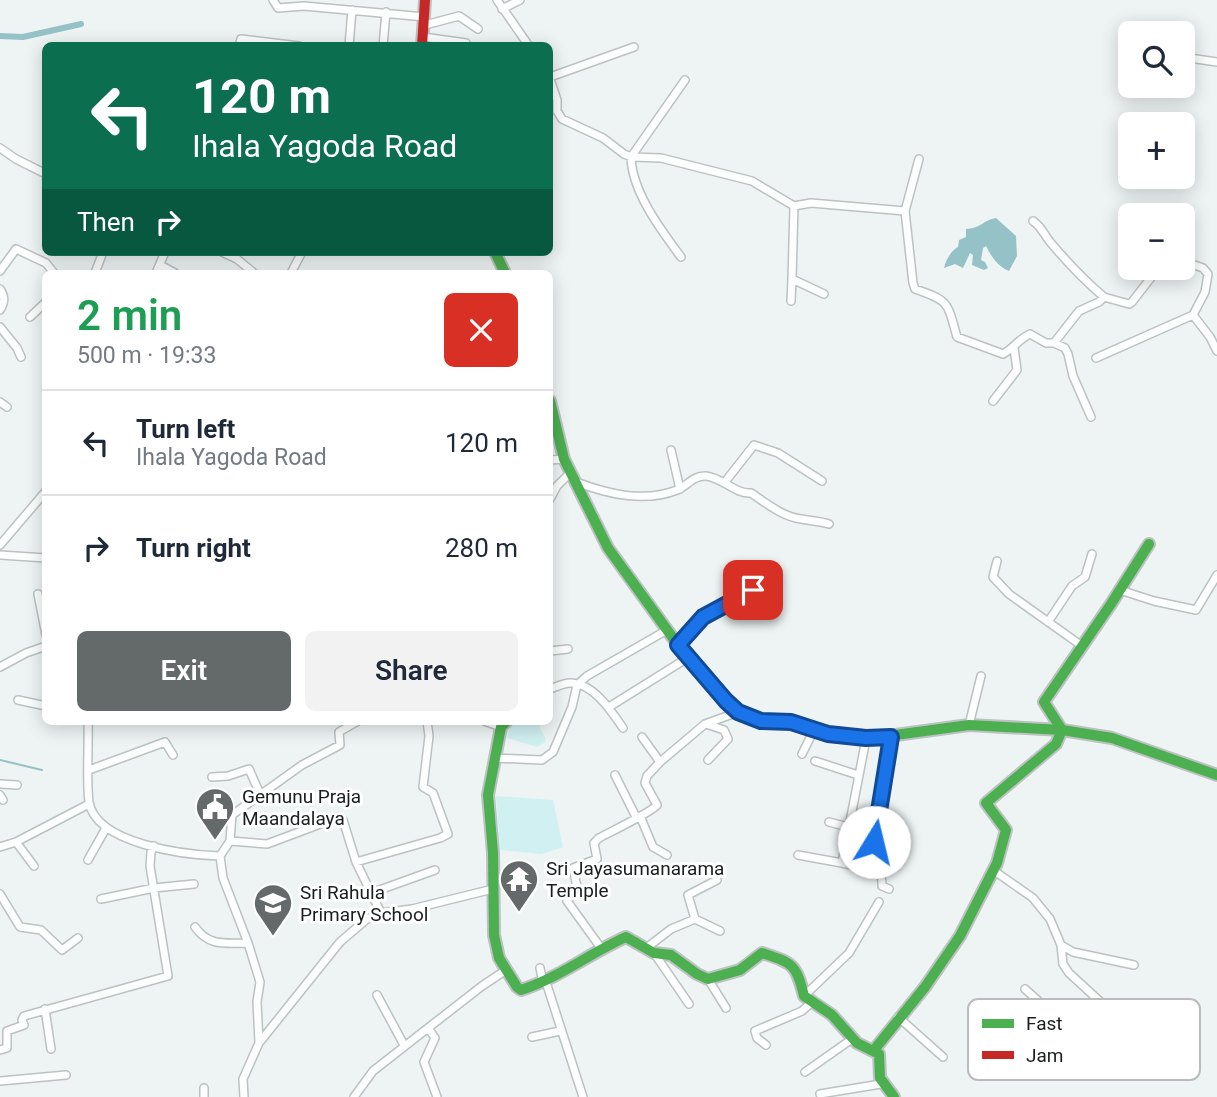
<!DOCTYPE html>
<html lang="en">
<head>
<meta charset="utf-8">
<style>
  :root { --surface:#fff; --page:#f2f2f3; --text:#1f2937; --muted:#747a83; --line:#e0e1e3; --accent:#646969 }
  body { margin:0; font-family:Roboto,sans-serif; background:var(--page); color:var(--text); height:100vh; display:flex; flex-direction:column; font-size:26px; white-space:nowrap }
  * { box-sizing:border-box; margin:0 }
  p { font-size:23px; color:var(--muted) }
  .icon { flex:none; width:38px; height:38px; fill:none; stroke:currentColor; stroke-width:2; stroke-linecap:round; stroke-linejoin:round }
  .map { position:relative; flex:1; overflow:hidden }
  .panel { position:absolute; left:42px; top:270px; width:511px; height:455px; display:flex; flex-direction:column; background:var(--surface); border-radius:10px; box-shadow:0 4px 18px #0003 }
  .panel>* { flex:none }
  .banner { position:absolute; left:42px; top:42px; width:511px; height:214px; border-radius:10px; box-shadow:0 4px 18px #0003; background:#0b6e4f; color:#fff; overflow:hidden }
  .tools { position:absolute; left:1118px; top:21px; display:grid; gap:14px }
  .tools a { display:grid; place-items:center; width:77px; height:77px; border-radius:10px; background:var(--surface); box-shadow:0 4px 18px #0003; font-size:35px }
  .pin { position:absolute; display:grid; place-items:center; width:60px; height:60px; color:#fff; margin:-30px; border-radius:14px; box-shadow:0 4px 10px #0006 }
  .me { position:absolute; width:77px; margin:-38px; rotate:9deg; stroke-linejoin:round; filter:drop-shadow(0 0 5px #0008) }
  .turn { display:flex; align-items:center; gap:24px; height:147px; padding:0 35px; font-size:32px }
  .turn .icon { width:91px; height:91px; stroke-width:2.5 }
  .turn b { display:block; font-size:49px; line-height:60px }
  .then { display:flex; align-items:center; height:66px; padding:0 35px; background:#0003; gap:14px; font-size:26px }
  .round { display:grid; place-items:center; flex:none; width:74px; height:74px; border-radius:10px; background:var(--page) }
  .head { display:flex; align-items:center; justify-content:space-between; height:119px; padding:0 35px }
  h1 { font-size:42px; font-weight:600; line-height:52px; color:#1e9e55 }
  .button { display:flex; gap:14px; margin-top:auto; padding:14px 35px }
  .button a { flex:1; height:80px; border-radius:10px; background:var(--accent); color:#fff; font-size:28px; font-weight:600; line-height:80px; text-align:center }
  .button a+a { background:var(--page); color:var(--text) }
  ul { padding:0; list-style:none }
  li { display:flex; align-items:center; gap:21px; height:105px; padding:0 35px; border-top:2px solid var(--line) }
  li div { flex:1 }
  li b { display:block; font-size:26px }
  li em { font-style:normal }
  .map>svg:first-child { display:block }
  .green { fill:#d0f0f2 }
  .water { fill:#94c2c6 }
  .lines { fill:none; stroke-linecap:round; stroke-linejoin:round }
  .stream { stroke:#94c2c6; stroke-width:2 }
  .canal { stroke:#94c2c6; stroke-width:6 }
  .street-casing { stroke:#bcc1c1; stroke-width:10 }
  .fast-casing { stroke:#bcc1c1; stroke-width:14 }
  .jam-casing { stroke:#bcc1c1; stroke-width:14 }
  .street { stroke:#fcfdfd; stroke-width:7 }
  .fast { stroke:#4caf50; stroke-width:10 }
  .jam { stroke:#c62828; stroke-width:10 }
  .route-casing { stroke:#114b97; stroke-width:18 }
  .route { stroke:#1a73e8; stroke-width:12 }
  .labels { text-anchor:middle; stroke-width:6; stroke-linejoin:round; paint-order:stroke }
  .poi-label { font-size:19px; fill:#1a1e1e; stroke:#fff; text-anchor:start }
  .key { fill:#fff; stroke:#babcbc; stroke-width:2 }
  .key-label { font-size:19px; fill:#1a1e1e }
</style>
</head>
<body>
<div class="map">
<svg width="1217" height="1097" viewBox="0 0 1217 1097">
  <rect width="100%" height="100%" fill="#eef4f4"/>
  <path class="green" d="M511,721H541L540,728L546,739L544,743L537,747L507,738Z
    M496,796L553,800L563,847L542,854L500,850Z"/>
  <path class="water" d="M996,218L1016,236L1017,256L1009,271C997,266 991,256 986,246L983,248L981,260L985,262L988,268L984,270L972,265L973,255L970,253L963,268L955,264L944,268C946,259 952,250 958,247L959,240L966,237V229C982,228 983,220 996,218Z"/>
  <g class="lines">
    <path class="stream" d="M0,760L42,770"/>
    <path class="canal" d="M0,36L23,37L81,24"/>
    <g class="street-casing">
      <path id="street" d="M273,0L278,8L304,6L425,17
        M497,0L529,46
        M502,9L520,0
        M425,25L459,16L478,29
        M423,37L466,43
        M239,46L241,39L299,46
        M349,46L352,10
        M383,46L386,12
        M1183,57L1217,62
        M550,77L634,47
        M550,79L557,100V111L562,119L603,138L624,154L631,157L661,158L752,181L794,206L811,203L905,211
        M0,148L16,159L46,174
        M919,159L905,211L913,283L915,289C950,301 947,302 957,337L1003,354C1014,348 1019,339 1030,334L1046,343H1054L1079,311L1099,302L1104,297L1129,304L1132,302L1153,275L1162,268
        M794,206L792,279L824,294
        M1033,221C1042,227 1044,235 1051,243C1067,262 1085,281 1104,297
        M222,252L237,259L254,273
        M681,257C661,230 632,192 631,157L685,80
        M1183,261L1203,268L1208,274L1205,292L1193,315L1210,337L1217,351
        M160,265L175,273
        M0,271L16,249L46,263L54,273
        M95,273L103,252
        M156,273L165,252
        M291,273L302,252
        M0,289C5,297 5,302 0,310
        M791,301L792,279
        M30,317L46,302
        M0,327L17,348L21,357
        M1054,343L1065,348L1068,354L1073,376L1091,417
        M1096,358L1193,315
        M993,401L1017,370L1014,348
        M0,402L7,407
        M671,450L680,489
        M550,460L564,459
        M576,482C608,494 644,503 677,490C687,486 694,475 706,476C723,478 735,494 751,493C766,503 783,517 801,519C811,521 820,521 829,524
        M725,482L754,445L778,453L822,481
        M550,499L557,486L570,473
        M0,545L46,491
        M0,555L46,558
        M997,561L993,577L1009,594L1082,646
        M1123,591L1154,601L1196,610L1217,575
        M38,594L46,635
        M1048,622L1072,586L1085,577L1092,554
        M678,645L703,617L753,590
        M550,651L568,649
        M0,667L26,653L46,646
        M550,689C556,687 565,682 572,683C594,684 612,712 623,728
        M18,700L46,706
        M609,707L689,657
        M88,721C89,745 86,779 89,802C96,844 185,855 220,856
        M484,721L501,727
        M706,724L724,730L728,739L708,760
        M969,725L981,676
        M866,739L842,863L869,869L892,737
        M802,754L814,730
        M495,758L542,760L553,752L572,707L577,685L587,676L667,630
        M815,761L858,775
        M660,762L705,724L738,712
        M89,770L165,742L173,755
        M615,775L636,817
        M212,777L228,776L249,769L260,794
        M0,784L17,785
        M0,795L3,800
        M640,816L653,847L667,855
        M829,822L848,827
        M230,841L267,844L339,817L343,820L356,862L381,913
        M16,842L34,866
        M0,847L16,842L89,804
        M798,855L842,863
        M220,856L230,841L232,815L302,765L340,745L339,732L358,721
        M220,856L223,878L248,943L260,982L257,1002L259,1042
        M88,860L106,828
        M356,862L440,838L448,834L433,793L423,787L429,736L427,721
        M869,869C881,872 882,874 882,886L889,889
        M993,870L1033,898L1050,919L1061,945L1073,952L1134,965
        M371,893L435,870
        M0,894L20,927L41,930L62,950L78,938
        M101,899L154,888L194,884
        M695,919L688,895L717,880
        M195,927C209,947 226,943 248,943
        M1061,945L1063,964L1069,973L1141,1039
        M601,948L567,901L577,887L573,868L597,859L594,843L599,838C610,832 652,812 657,805L645,783L647,776L660,762L642,737
        M645,949L671,929L695,919L720,931
        M654,953L689,1004
        M540,968L543,983
        M708,979L726,1008
        M546,982L583,1097
        M1025,989L1072,1031C1086,1031 1095,1015 1104,1004
        M377,995L404,1045
        M804,996L849,953L879,902
        M45,1009L51,1049
        M898,1017L943,1057
        M532,1037L560,1031
        M766,1045L757,1038L755,1031L802,1011L813,1001
        M0,1050L7,1048V1031L24,1025L22,1020L24,1016L168,976L150,866L151,852L154,846
        M805,1072L852,1039
        M0,1081L66,1075
        M204,1088V1097
        M820,1094L881,1084
        M244,1097L243,1079L259,1043L340,942L367,919L381,913L412,909L493,889
        M354,1097L373,1071L428,1028
        M437,1097L424,1062L435,1038L428,1028L482,986L506,970"/>
    </g>
    <g class="fast-casing">
      <path id="fast" d="M495,252L505,273
        M550,401L564,459L608,548L678,645L738,712L761,721L791,722L828,734L866,739L969,725L1062,730L1112,738L1217,775
        M507,721L501,727L488,795L493,853L494,935L499,958L517,987L521,990C559,978 590,953 626,937L654,953L671,955L697,974L708,979L740,970L762,953C793,963 796,964 804,996L832,1015L857,1043L879,1054L880,1078L894,1097
        M874,1050L925,987L960,936L997,863L1006,830L986,803L1056,744L1062,730L1044,702L1111,604L1149,544"/>
    </g>
    <g class="jam-casing">
      <path id="jam" d="M422,46L425,0"/>
    </g>
    <use href="#street" class="street"/>
    <use href="#fast" class="fast"/>
    <use href="#jam" class="jam"/>
  </g>
  <g class="lines">
    <g class="route-casing">
      <path id="route" d="M753,590L703,617L678,645L726,701L738,712L761,721L791,722L828,734L866,738L891,737L874,842"/>
    </g>
    <use href="#route" class="route"/>
  </g>
  <defs>
    <g id="civic-pin" transform="scale(2.0125)"><path d="M0 17L-7.5 6A9.5 9.5 0 1 1 7.5 6Z" fill="#646969" stroke="#fff"/><path d="M-.6-6.5H3V-4.5H.6V-3L4-1V1h2V6H-6V1h2V-1L-.6-3ZM-1.2 2.5V6h2.4V2.5Z" fill="#fff"/></g>
    <g id="temple-pin" transform="scale(2.0125)"><path d="M0 17L-7.5 6A9.5 9.5 0 1 1 7.5 6Z" fill="#646969" stroke="#fff"/><path d="M0-6L5-2H3V0L6.5 2.5H4V6H1.5V3h-3V6H-4V2.5H-6.5L-3 0V-2H-5Z" fill="#fff"/></g>
    <g id="school-pin" transform="scale(2.0125)"><path d="M0 17L-7.5 6A9.5 9.5 0 1 1 7.5 6Z" fill="#646969" stroke="#fff"/><path d="M0-5L7-2L0 1L-7-2ZM-4 1L0 2.5L4 1V4Q0 6-4 4Z" fill="#fff"/></g>
  </defs>
  <g fill-rule="evenodd">
    <use href="#civic-pin" x="215" y="807"/>
    <use href="#temple-pin" x="519" y="879"/>
    <use href="#school-pin" x="273" y="903"/>
  </g>
  <g class="labels">
    <g class="poi-label">
      <text x="242" y="803">Gemunu Praja<tspan x="242" dy="22">Maandalaya</tspan></text>
      <text x="546" y="875">Sri Jayasumanarama<tspan x="546" dy="22">Temple</tspan></text>
      <text x="300" y="899">Sri Rahula<tspan x="300" dy="22">Primary School</tspan></text>
    </g>
  </g>
  <rect x="968" y="999" width="232" height="81" rx="10" class="key"/>
  <rect x="982" y="1019" width="32" height="9" fill="#4caf50"/>
  <rect x="982" y="1051" width="32" height="8" fill="#c62828"/>
  <g class="key-label">
    <text x="1026" y="1030">Fast</text>
    <text x="1026" y="1062">Jam</text>
  </g>
</svg>
<div class="tools">
<a><svg class="icon" aria-label="search" viewBox="0 0 24 24"><circle cx="10" cy="10" r="6"/><path d="M15 15l6 6"/></svg></a>
<a>+</a>
<a>−</a>
</div>
<div class="pin" style="left:753px;top:590px;background:#d93025"><svg class="icon" aria-label="arrive" viewBox="0 0 24 24"><path d="M6 21V4h12l-3 4 3 4H6"/></svg></div>
<svg class="me" style="left:874px;top:842px" viewBox="-20 -20 40 40"><circle r="19" fill="#fff"/><path d="M0-13L10 11 0 6-10 11z" fill="#1a73e8"/></svg>
<div class="banner">
<div class="turn"><svg class="icon" aria-label="left" viewBox="0 0 24 24"><path d="M17 20v-9H6M10 6l-5 5 5 5"/></svg><div><b>120 m</b>Ihala Yagoda Road</div></div>
<div class="then">Then<svg class="icon" aria-label="right" viewBox="0 0 24 24"><path d="M7 20v-9h11M14 6l5 5-5 5"/></svg></div>
</div>
<section class="panel">
<div class="head"><div><h1>2 min</h1><p>500 m · 19:33</p></div><a class="round" style="background:#d93025;color:#fff"><svg class="icon" aria-label="close" viewBox="0 0 24 24"><path d="M6 6l12 12M18 6L6 18"/></svg></a></div>
<ul>
<li><svg class="icon" aria-label="left" viewBox="0 0 24 24"><path d="M17 20v-9H6M10 6l-5 5 5 5"/></svg><div><b>Turn left</b><p>Ihala Yagoda Road</p></div><em>120 m</em></li>
<li><svg class="icon" aria-label="right" viewBox="0 0 24 24"><path d="M7 20v-9h11M14 6l5 5-5 5"/></svg><div><b>Turn right</b></div><em>280 m</em></li>
</ul>
<div class="button"><a>Exit</a><a>Share</a></div>
</section>
</div>
</body>
</html>
